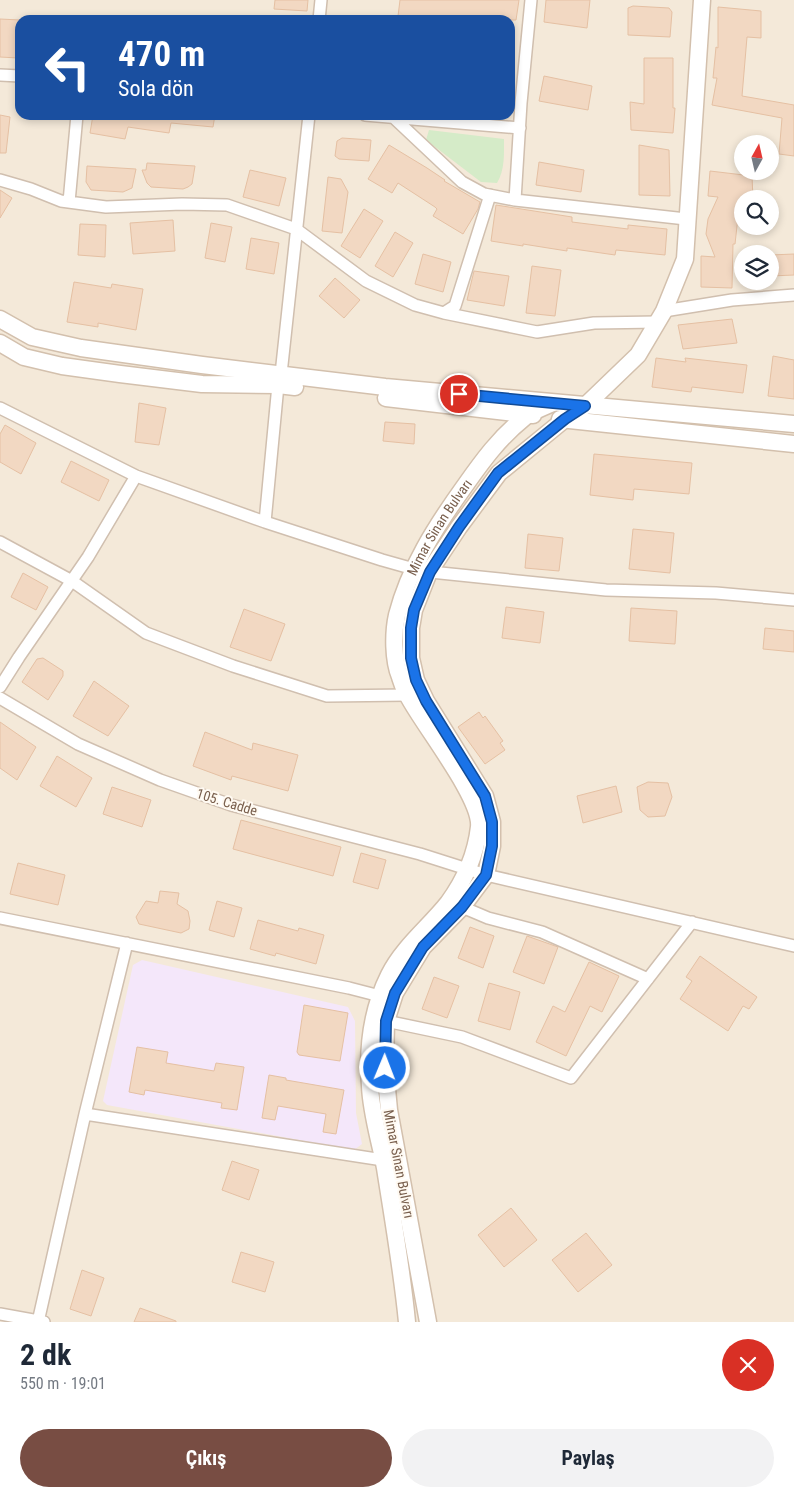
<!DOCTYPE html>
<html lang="tr">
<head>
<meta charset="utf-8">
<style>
  :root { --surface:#fff; --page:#f2f2f3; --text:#1f2937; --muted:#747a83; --accent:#784d43 }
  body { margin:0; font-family:"Roboto Condensed",sans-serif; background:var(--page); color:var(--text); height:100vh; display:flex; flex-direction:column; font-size:19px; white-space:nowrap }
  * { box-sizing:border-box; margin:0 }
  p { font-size:16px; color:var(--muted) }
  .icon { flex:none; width:28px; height:28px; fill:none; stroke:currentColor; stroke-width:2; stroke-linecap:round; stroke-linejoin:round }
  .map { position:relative; height:1322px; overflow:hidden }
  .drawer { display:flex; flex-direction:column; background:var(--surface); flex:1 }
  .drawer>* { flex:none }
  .banner { position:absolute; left:15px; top:15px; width:500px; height:105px; border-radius:15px; box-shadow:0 2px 8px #0003; background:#1a4fa0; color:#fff; overflow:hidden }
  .needle { width:32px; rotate:8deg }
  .controls { position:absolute; left:734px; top:135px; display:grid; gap:10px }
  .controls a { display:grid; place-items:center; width:45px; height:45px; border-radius:50%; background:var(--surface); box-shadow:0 2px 8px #0003; font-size:25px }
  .pin { position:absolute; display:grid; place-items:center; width:42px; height:42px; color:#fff; margin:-21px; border:2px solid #fff; border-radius:50%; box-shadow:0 1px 5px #0007 }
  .me { position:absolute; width:55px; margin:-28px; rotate:1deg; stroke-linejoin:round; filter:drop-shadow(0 0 4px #0008) }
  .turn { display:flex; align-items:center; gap:18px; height:105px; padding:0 20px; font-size:22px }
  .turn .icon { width:65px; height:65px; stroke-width:2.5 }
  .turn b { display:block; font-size:35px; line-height:42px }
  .round { display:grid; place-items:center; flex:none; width:52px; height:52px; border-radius:26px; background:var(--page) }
  .summary { display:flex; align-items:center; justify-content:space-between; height:85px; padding:0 20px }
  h1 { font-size:30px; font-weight:700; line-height:38px }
  .primary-button { display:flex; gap:10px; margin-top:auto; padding:10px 20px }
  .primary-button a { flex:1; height:58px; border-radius:30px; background:var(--accent); color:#fff; font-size:20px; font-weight:700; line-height:58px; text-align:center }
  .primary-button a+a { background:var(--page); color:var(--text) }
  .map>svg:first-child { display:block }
  .residential { fill:#f4e9d9; fill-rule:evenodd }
  .education { fill:#f4e7fa }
  .green { fill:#d5ebc8 }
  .building { fill:#f2d8c2; stroke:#e5c0a3 }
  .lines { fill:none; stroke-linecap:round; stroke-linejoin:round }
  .street-casing { stroke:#d0bfaf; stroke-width:14 }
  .secondary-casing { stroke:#d3c0ad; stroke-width:19 }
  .street { stroke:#fff; stroke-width:11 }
  .secondary { stroke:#fff; stroke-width:16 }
  .route-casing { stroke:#114b97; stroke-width:12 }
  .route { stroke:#1a73e8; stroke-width:9 }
  .labels { text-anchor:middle; stroke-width:4; stroke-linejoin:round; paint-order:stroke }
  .street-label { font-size:14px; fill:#795f4d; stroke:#fffaf2 }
</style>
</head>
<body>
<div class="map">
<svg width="794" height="1322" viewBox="0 0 794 1322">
  <rect width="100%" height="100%" fill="#fdf7eb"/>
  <path class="residential" d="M0,0H794V1322H0ZM20,20H510V115H20ZM742,144H770V171H742ZM742,199H770V226H742ZM742,254H770V281H742Z"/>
  <path class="education" d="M142,960L348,1007L355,1021L356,1113L362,1144L354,1150L107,1105L103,1101L133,965Z"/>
  <path class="green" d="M429,130L504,139C504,154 505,170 497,183L481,182L426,140Z"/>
  <path class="building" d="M275,0H308L307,11L274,9Z
    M400,0H519L516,20H423L398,16Z
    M546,0H590L587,28L544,22Z
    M633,6L669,8L672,12L670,37L628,35V8Z
    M718,7L761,11V38L747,37L742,96L794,105V156L779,154L782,118L712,105L717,78H713L716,47L718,48Z
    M0,19L20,20L18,58L0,57Z
    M644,58H673V108H675L673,133L631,130L630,102L644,104Z
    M544,76L592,86L588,110L539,101Z
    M0,115L10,117L6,153H0Z
    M93,115H215L213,127L171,123L169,133L128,127L125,139L90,133Z
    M342,138L371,140L369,161L339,159L335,156L337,141Z
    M389,145L427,168L445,180L444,181L480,202L478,209L463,234L433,216L437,209L435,207L398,183L392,193L368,179Z
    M639,145L669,150L670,196L639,195Z
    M539,162L584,170L581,192L536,185Z
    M147,163L195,166L192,184L188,187L183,189L151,187L147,183L142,170H146Z
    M87,166L136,169L132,188L123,192L91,190L86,182Z
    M250,170L286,178L279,206L243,197Z
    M710,171L752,176L753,199H740L735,244H733L732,288L701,287V256L715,257L706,234L708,219L718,197L708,196Z
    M328,177L341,179L348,192L342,233L322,231Z
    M0,190L12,198L0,218Z
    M496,205L572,217V222L628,229V225L667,229L665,255L616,250L615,255L567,248V251L523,244V246L491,241Z
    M364,209L383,221L360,258L341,246Z
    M173,220L175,251L133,254L130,223Z
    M211,223L232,227L225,262L205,258Z
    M80,224L106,225L105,257L78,255Z
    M395,232L413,243L393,277L375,266Z
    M251,238L279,243L274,274L246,269Z
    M423,254L451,262L443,292L415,284Z
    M794,254V275L771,276L770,255Z
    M532,266L561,270L555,316L526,313Z
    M474,271L509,276L504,306L467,300Z
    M335,278L360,300L344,318L319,296Z
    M74,282L111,288L112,284L143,289L136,330L98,323V327L67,322Z
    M732,319L737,343L683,349L678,325Z
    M773,356L794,360V399L768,396Z
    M656,358L686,362L685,358L747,365L743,393L692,387L691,392L652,387Z
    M139,403L166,408L159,445L135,442Z
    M385,422L415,424L414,444L383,441Z
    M5,425L36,443L21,474L0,462V434Z
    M594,454L692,463L689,494L634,489L633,500L590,495Z
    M71,461L109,480L99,501L61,482Z
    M633,529L674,533L670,573L629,569Z
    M528,534L563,538L559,571L525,568Z
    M23,573L48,587L36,610L11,597Z
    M506,607L544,612L540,643L502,638Z
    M631,608L677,611L675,644L629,641Z
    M244,609L285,624L271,661L230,647Z
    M765,628L794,631V652L763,649Z
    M43,658L63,671V676L48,700L22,682L37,659Z
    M94,681L129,706L108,736L73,716Z
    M479,712L483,718L485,716L503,741L500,743L505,750L485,764L458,727Z
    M0,722L36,747L17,780L0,768Z
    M205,732L252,750L253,743L298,755L288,791L232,776L231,780L193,766Z
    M57,756L92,778L76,807L40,786Z
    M648,782L668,783L672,797L665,816L648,817L640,810L637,787Z
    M616,786L622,812L583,823L577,796Z
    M112,787L151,800L142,827L103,814Z
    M241,820L341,847L333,876L233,849Z
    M361,853L386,860L378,889L353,882Z
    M18,863L65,875L58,905L10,894Z
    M160,891L179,893L177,904L188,911L190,921L189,929L181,933L139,924L136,917L146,901L158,903Z
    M217,901L242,908L234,937L209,930Z
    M258,920L298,931L299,928L324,935L316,964L276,953L275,956L250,949Z
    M470,927L494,936L483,968L458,958Z
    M527,936L558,947L544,984L513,972Z
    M700,956L757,997L749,1009L743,1006L728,1031L680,999L692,981L686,977Z
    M589,962L619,976L602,1012L590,1006L566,1056L536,1042L553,1006L565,1012Z
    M434,977L459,986L447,1018L422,1009Z
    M489,983L520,992L510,1030L478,1021Z
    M304,1005L348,1013L340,1061L299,1055L297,1052Z
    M137,1047L168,1052L166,1063L214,1071L216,1063L244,1067L237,1110L221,1108L222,1103L145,1090L144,1095L129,1092Z
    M269,1075L286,1078V1080L344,1090L336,1134L323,1132L326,1114L278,1106L275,1120L262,1118Z
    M232,1161L259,1170L249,1200L222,1190Z
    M511,1208L537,1240L504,1267L478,1235Z
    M586,1233L612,1265L578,1292L552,1260Z
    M241,1252L274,1262L265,1292L232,1282Z
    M82,1270L104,1278L91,1316L70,1309Z
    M140,1308L176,1321V1322H134Z"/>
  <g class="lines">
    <g class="street-casing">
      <path id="street" d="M319,20L321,0
        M0,75L20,76
        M365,115L520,128
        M393,117L462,182L484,194L515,200L686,219
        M0,180L31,189L61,201L106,207L182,204L227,205L296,229L366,281L415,305L444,313L455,306L490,195
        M515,200L521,103L531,0
        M69,202L77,115
        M664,311L732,300L794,295
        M444,313L537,332L594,323L658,322
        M0,408L136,476L265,522L382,560L421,571L606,590L716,593L794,600
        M265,522L278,385L281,374L309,115
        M0,542L72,581L146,633L233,666L327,696L407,695
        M0,687L19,657L88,557L136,476
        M0,698L78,744L160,780L231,805L420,854L486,875L794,946
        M462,907L488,918L542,932L648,979
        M0,918L349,988L380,996
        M386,1021L462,1037L571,1078L692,922
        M85,1114L383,1160
        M0,1314L44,1322
        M38,1322L85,1114L127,943"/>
    </g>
    <g class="secondary-casing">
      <g id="secondary">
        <path d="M0,319L32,337L81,348L202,365L385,387L794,424"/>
        <path d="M0,343L24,357L62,366L120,374L202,384L278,385L295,387"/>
        <path d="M386,398L533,415"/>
        <path d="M560,419L794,444"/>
        <path id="s1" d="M407,1322C402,1270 393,1219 385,1168C380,1141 371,1113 370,1086C367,1049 372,1009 389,975C403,947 429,927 448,903C464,881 476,854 479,827C482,798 423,725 408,696C404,690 402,683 400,677C393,660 393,633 397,615C409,568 436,526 464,487C483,460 499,438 525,417C533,411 544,407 553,403"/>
        <path d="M428,1322L389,1110L385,1068L386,1021L395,993L423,947L462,907L486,875L492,846V822L485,796L426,701L416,680L411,658V628L414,610L429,572L459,527L499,473L565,419L585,406L638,355L664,311L685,259L702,0"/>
      </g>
    </g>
    <use href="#street" class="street"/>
    <use href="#secondary" class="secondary"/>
  </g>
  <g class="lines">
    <g class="route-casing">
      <path id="route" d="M385,1068L386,1021L395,993L423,947L462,907L486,875L492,846V822L485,796L426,701L416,680L411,658V628L414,610L430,572L459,527L498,473L565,419L585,406L459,394"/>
    </g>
    <use href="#route" class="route"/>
  </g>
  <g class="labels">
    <g class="street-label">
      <text dy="5" stroke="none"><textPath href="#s1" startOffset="861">Mimar Sinan Bulvarı</textPath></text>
      <text transform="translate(227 802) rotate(17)" y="5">105. Cadde</text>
      <text transform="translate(399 1164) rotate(79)" y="5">Mimar Sinan Bulvarı</text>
    </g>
  </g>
</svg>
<div class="controls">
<a><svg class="needle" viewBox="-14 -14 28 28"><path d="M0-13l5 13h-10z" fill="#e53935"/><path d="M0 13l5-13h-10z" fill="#747a83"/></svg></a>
<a><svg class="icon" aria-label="search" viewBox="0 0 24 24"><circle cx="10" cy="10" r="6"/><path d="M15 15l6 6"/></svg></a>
<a><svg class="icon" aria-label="layers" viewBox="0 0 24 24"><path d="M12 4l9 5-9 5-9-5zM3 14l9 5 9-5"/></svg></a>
</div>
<div class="pin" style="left:459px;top:394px;background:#d93025"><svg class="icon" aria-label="arrive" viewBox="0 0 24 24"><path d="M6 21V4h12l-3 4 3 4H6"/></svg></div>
<svg class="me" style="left:385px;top:1068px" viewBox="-20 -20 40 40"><circle r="17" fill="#1a73e8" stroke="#fff" stroke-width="3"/><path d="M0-11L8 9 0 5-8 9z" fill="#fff"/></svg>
<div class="banner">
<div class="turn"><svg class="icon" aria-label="left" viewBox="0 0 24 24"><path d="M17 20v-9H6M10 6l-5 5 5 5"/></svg><div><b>470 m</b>Sola dön</div></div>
</div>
</div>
<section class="drawer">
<div class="summary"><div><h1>2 dk</h1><p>550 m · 19:01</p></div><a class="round" style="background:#d93025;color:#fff"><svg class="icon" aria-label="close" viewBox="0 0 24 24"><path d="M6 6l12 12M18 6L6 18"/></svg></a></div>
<div class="primary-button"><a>Çıkış</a><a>Paylaş</a></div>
</section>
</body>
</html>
